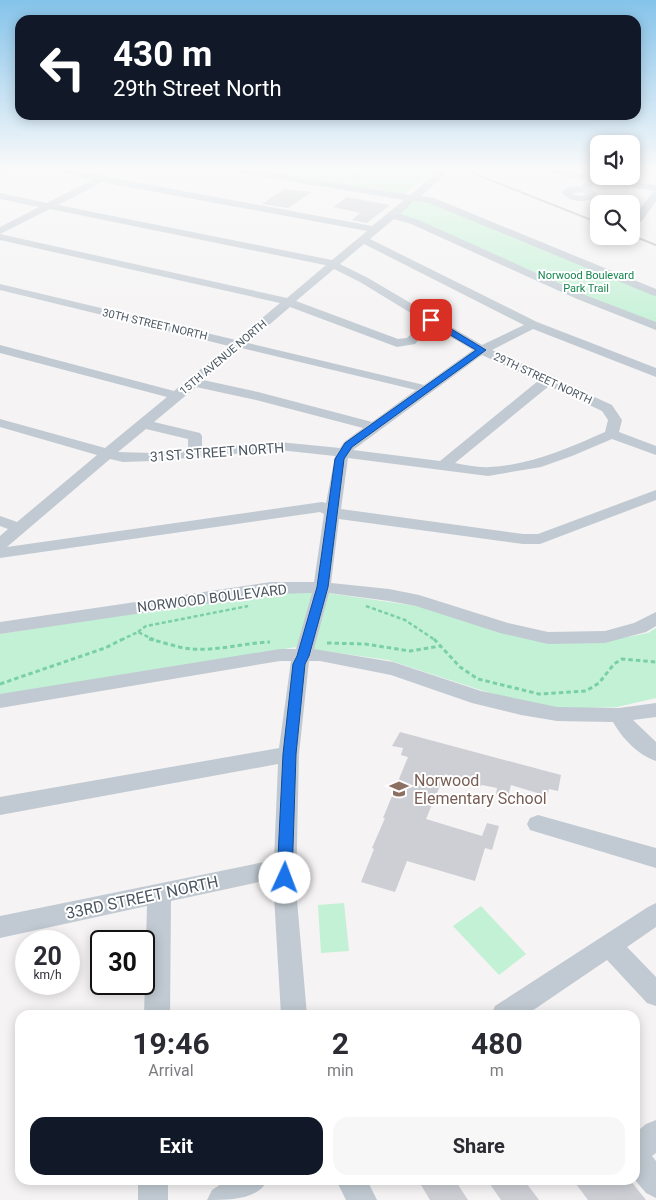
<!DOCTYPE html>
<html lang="en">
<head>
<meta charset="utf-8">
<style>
  :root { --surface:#fff; --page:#f7f7f7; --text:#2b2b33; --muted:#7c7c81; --accent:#111827 }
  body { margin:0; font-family:Roboto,sans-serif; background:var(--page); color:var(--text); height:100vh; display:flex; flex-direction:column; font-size:19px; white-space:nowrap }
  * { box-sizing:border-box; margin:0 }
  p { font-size:16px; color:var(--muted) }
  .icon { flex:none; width:28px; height:28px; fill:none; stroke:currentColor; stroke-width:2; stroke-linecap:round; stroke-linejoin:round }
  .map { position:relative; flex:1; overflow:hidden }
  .panel { position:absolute; left:15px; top:1010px; width:625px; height:175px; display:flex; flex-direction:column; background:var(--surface); border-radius:15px; box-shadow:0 2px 12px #0003 }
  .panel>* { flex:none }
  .top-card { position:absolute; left:15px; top:15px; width:626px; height:105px; border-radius:15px; box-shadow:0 2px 12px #0003; background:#111827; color:#fff; overflow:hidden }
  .buttons { position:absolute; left:590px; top:135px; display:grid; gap:10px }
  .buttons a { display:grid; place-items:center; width:50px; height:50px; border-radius:10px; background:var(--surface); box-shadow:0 2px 12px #0003; font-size:25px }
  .speed { position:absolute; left:15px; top:930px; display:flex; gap:10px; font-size:25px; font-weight:700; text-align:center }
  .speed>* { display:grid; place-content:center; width:65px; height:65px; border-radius:50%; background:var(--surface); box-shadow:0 2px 12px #0003; line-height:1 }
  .speed small { font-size:12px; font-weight:400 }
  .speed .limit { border:2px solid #111; border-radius:8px; background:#fff; color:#111 }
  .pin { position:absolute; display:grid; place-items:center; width:42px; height:42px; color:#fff; margin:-21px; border-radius:10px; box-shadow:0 2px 8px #0006 }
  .me { position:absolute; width:55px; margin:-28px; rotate:2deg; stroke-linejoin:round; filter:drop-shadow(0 0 4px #0008) }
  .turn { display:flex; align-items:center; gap:18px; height:105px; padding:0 15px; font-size:22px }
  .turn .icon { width:65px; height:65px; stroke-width:2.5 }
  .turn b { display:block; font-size:35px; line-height:42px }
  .eta { display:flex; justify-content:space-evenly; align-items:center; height:85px; text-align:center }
  .eta b { font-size:30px; font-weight:700; line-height:35px }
  .button { display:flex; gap:10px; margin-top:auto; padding:10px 15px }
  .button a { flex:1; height:58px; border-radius:15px; background:var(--accent); color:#fff; font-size:20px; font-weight:700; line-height:58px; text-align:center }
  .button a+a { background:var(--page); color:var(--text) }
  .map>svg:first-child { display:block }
  .green { fill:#c3f1d5 }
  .building { fill:#cdcfd5 }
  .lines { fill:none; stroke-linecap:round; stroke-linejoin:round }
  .path-far2 { stroke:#7ad0a6; stroke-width:1; stroke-dasharray:2 1; stroke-linecap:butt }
  .path-far1 { stroke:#7ad0a6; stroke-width:2.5; stroke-dasharray:4 2.5; stroke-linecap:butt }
  .path { stroke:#7ad0a6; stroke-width:3; stroke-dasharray:4.5 3; stroke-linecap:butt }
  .minor { fill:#c1cad2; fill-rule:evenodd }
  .rail { stroke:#b5b8bd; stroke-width:2 }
  .route { fill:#1a73e8; stroke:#114b97 }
  .labels { text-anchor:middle; stroke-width:4; stroke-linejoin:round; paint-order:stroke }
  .far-park-label { font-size:11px; fill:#17864f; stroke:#fff }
  .far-street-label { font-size:11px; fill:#4a5661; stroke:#fff }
  .street-label { font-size:14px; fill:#4a5661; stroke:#fff }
  .near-education-label { font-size:16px; fill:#785e54; stroke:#fff; text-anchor:start }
  .near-street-label { font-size:16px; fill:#4a5661; stroke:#fff }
</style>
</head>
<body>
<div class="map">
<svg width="656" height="1200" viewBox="0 0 656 1200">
  <rect width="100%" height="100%" fill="#f5f3f3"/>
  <path class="green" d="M248,170H432L434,171L402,196Z
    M425,198L656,293V322L581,295L398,215L416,200Z
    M265,593H328L423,607L514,636L613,640L648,633L656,628V698L617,707L557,709L515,701L388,660L296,647L0,698V634Z
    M344,903L349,951L321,953L318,905Z
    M481,906L526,954L499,975L453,926Z"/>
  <path class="building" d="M284,189L312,192L288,208L262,204Z
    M347,197L390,205L367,223L352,220L360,213L333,207Z
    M400,732L561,775L558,791L549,789L547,796L511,785L508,797L496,794L497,788L482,785L479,787L445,774L426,819L482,836L487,823L499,826L492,850L485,848L475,881L407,861L395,892L361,882L374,849L372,848L385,818H383L408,757L401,755L403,748L392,746Z
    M418,1180H455L468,1200H430Z
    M487,1180H524L539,1200H501Z
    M573,1180H630L646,1200H588Z"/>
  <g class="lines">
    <path class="path-far2" d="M358,170L353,174L359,179
      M398,170L427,171"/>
    <path class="path-far1" d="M366,606L405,620L435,640
      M138,632L146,626L248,606
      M121,640L138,632L155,640"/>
    <path class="path" d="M149,639C163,642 178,648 192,649C218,651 244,643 270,642
      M434,639L460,667L478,679L539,694L586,691L599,683L614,664L622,659L656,662
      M327,643L365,644L410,651L441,646
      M0,684L105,648L123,639"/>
    <path class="minor" d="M0,170H10L0,176Z
      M51,170H72L100,176L104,174L108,177L372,226L404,200L238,173L234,170H256L410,195L440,170H450L421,196L434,198L656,289V296L652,295L429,203L414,201L400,214L419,220L585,295L656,322V330L577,299L411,224L394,219L370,239L537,322L656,368V377L533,329L492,350L547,375L554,376L555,379L612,405L622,420L619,432L656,446V455L612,439L572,456L541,467L488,476L348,458L341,509L523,534H538L656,490V500L540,544H523L339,519L331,583L389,589L419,595L508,623L548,632L605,631L634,623L656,612V626L646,632L605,643L548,644L500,633L416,606L389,601L329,593L314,649L393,662L481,691L557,707L619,708L656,703V717L633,720L656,742V761C638,755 622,738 613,722L557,721L521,715L472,703L391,675L320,661H309L299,754L296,889L307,1015H281L273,879L171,901L170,1015H144L147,906L0,938V916L274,860L278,764L0,815V797L279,748L291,661H280L0,708V694L280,649H296L312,593L271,594L0,634V622L271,582H314L324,514L320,512L0,558V536L8,529L0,526V516L17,522L97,455L0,427V419L105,448L167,397L0,353V345L174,391L229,346L0,290V284L236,340L280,303L0,240V227L39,207L0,199V193L47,203L92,180ZM102,182L367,231L332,260L58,205ZM50,209L325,265H326L287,298L0,234ZM364,244L524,325L482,345L368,278L340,264ZM334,269L360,282L424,321L407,338L398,339L296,301ZM290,307L397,347L415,344L432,326L473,350L424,385L248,343ZM241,348L416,390L372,422L258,392L203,380ZM482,355L538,381L440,461L353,450ZM549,386L602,411L608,420L605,432C569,448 530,465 490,467C479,468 466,465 455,463ZM196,387L256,400L363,428L344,442L340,448L279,442L202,448V436L200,433L154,422ZM146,429L188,439V450L152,453L118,452ZM279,450L335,456L326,503L322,502L7,547L110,459L123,462L152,461Z
      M533,170H558L592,176L597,172L600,177L656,185V191L596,182L590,188L597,193V197C585,203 571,203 561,192L569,187L581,186L587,180ZM582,192L587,195L579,196L572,193Z
      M656,191V201L641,222H633V218L653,192Z
      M538,815L656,848V868L530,830L527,824L530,818Z
      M656,903V927L627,947L656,977V1006L647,1003L607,960L526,1015H491L495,1006L648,907Z
      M656,1120V1153L652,1156L656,1161V1198L646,1193L635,1180V1133L646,1124Z
      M138,1180H168V1200H138Z
      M227,1180H268C257,1200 231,1200 207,1200L212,1190Z
      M336,1180H367L377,1200H346Z"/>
    <path class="rail" d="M465,170L599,223
      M631,235L656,245"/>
  </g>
  <linearGradient id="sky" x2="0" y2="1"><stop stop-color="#85c3ea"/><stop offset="0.5" stop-color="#fafafa"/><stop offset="1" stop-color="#fafafa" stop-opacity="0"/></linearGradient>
  <rect width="656" height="338" fill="url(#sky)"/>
  <path class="route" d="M428,318H433L486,350L352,447L344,459L328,587L309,656L305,664L296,754L292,878L290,883L285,885L279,883L277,878L283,754L293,664L297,656L317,587L335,459L345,443L476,350L428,322Z"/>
  <defs>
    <g id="school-bare" transform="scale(1.5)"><path d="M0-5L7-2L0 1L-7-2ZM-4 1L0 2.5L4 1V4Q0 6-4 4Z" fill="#8d6e63" stroke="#fff" stroke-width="2.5" paint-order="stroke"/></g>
  </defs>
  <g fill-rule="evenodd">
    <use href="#school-bare" x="399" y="789"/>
  </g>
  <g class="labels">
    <g class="far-park-label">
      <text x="586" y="279">Norwood Boulevard<tspan x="586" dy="13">Park Trail</tspan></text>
    </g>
    <g class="far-street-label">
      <text transform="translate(155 324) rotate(13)" y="4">30TH STREET NORTH</text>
      <text transform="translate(223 357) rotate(-40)" y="4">15TH AVENUE NORTH</text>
      <text transform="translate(543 378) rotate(25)" y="4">29TH STREET NORTH</text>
    </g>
    <g class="street-label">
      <text transform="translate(217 452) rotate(-4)" y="5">31ST STREET NORTH</text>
      <text transform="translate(212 598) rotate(-7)" y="5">NORWOOD BOULEVARD</text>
    </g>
    <g class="near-education-label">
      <text x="414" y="786">Norwood<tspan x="414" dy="18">Elementary School</tspan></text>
    </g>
    <g class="near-street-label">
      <text transform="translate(142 897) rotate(-12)" y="6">33RD STREET NORTH</text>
    </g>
  </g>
</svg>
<div class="buttons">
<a><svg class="icon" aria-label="sound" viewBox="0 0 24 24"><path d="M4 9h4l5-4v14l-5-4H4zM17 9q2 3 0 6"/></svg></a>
<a><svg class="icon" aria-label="search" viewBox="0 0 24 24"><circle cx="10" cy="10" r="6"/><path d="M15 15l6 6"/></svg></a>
</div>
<div class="speed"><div>20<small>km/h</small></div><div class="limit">30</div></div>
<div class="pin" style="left:431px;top:320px;background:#d93025"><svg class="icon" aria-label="arrive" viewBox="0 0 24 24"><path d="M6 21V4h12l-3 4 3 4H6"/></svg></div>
<svg class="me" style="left:285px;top:878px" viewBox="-20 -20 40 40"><circle r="19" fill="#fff"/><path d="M0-13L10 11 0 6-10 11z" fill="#1a73e8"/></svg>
<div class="top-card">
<div class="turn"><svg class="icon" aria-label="left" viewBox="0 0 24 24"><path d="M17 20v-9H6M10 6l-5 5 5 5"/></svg><div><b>430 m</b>29th Street North</div></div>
</div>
<section class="panel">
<div class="eta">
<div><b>19:46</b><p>Arrival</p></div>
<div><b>2</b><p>min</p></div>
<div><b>480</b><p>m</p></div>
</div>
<div class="button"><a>Exit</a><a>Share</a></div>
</section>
</div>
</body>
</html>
